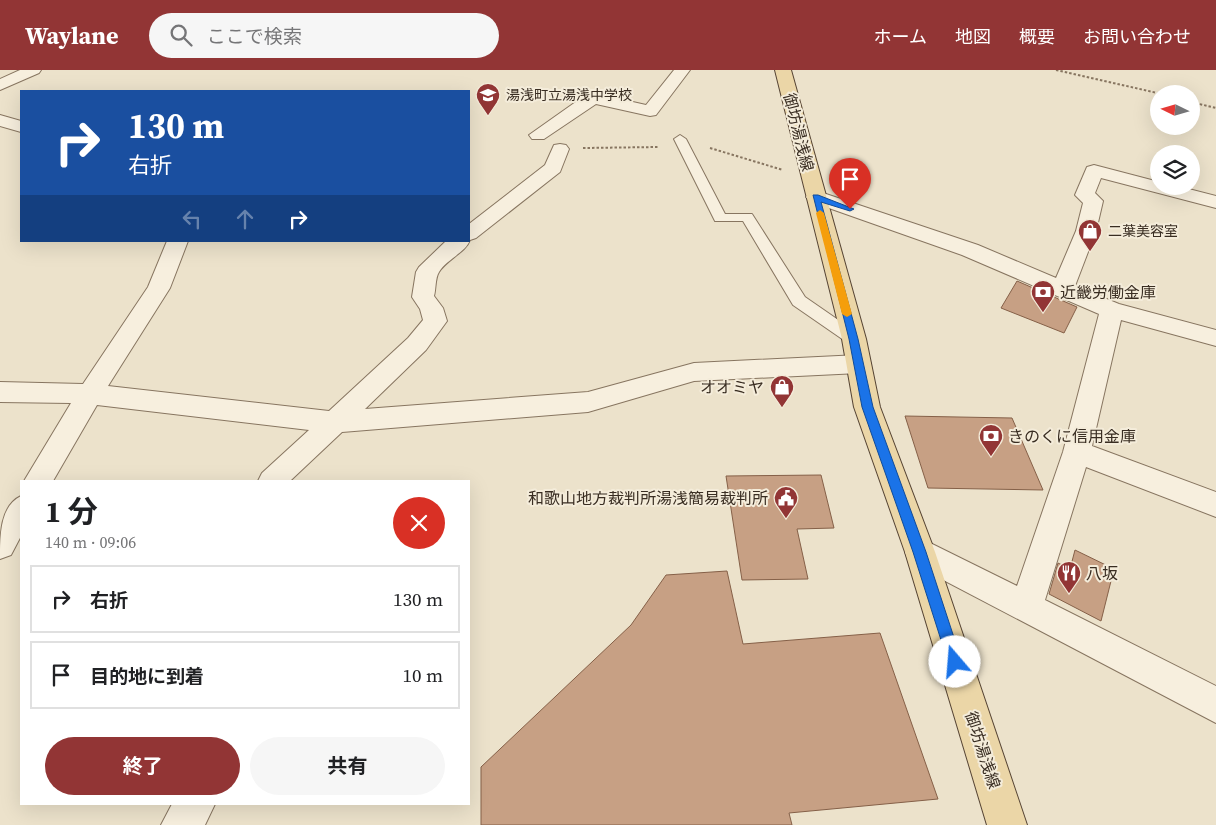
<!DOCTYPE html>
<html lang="ja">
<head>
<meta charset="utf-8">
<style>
  :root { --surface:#fff; --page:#f6f6f6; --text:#202124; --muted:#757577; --line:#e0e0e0; --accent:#923535 }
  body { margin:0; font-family:"Source Serif 4","Noto Sans JP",serif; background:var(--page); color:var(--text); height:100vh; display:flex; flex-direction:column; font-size:19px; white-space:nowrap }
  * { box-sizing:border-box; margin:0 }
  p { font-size:16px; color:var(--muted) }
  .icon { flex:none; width:28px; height:28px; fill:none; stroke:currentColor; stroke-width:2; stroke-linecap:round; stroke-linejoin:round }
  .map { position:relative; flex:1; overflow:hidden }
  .sheet { position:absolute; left:20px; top:410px; width:450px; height:325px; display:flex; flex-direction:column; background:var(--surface); border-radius:0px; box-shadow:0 5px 20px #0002 }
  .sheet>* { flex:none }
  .banner { position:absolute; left:20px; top:20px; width:450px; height:152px; border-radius:0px; box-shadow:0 5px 20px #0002; background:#1a4fa0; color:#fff; overflow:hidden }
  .needle { width:32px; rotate:275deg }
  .tools { position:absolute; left:1150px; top:15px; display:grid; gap:10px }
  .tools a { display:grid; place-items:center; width:50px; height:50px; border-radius:50%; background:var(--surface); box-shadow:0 5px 20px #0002; font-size:25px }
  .pin { position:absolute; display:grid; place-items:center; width:42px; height:42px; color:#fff; margin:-51px -21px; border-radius:50% 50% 50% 0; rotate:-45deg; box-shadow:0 0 5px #0007 }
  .pin .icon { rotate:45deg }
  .me { position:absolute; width:55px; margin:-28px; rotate:342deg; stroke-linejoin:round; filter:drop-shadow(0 0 4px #0008) }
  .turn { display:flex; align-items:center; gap:18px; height:105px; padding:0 25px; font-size:22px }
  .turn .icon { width:65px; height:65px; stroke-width:2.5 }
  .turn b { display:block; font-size:35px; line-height:42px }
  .lanes { display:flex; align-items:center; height:48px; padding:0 25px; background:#0003; justify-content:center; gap:25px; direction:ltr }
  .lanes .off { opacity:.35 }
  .round { display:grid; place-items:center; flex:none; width:52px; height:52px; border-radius:26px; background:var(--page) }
  .overview { display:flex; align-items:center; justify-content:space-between; height:85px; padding:0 25px }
  h1 { font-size:30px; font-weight:700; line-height:38px }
  .cta { display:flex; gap:10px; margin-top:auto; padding:10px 25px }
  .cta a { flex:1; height:58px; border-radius:30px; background:var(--accent); color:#fff; font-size:20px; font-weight:700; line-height:58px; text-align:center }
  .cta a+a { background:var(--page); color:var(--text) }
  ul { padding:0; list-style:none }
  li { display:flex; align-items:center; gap:15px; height:68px; margin:0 10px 8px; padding:0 15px; border:2px solid var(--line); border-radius:0px }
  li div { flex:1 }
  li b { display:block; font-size:19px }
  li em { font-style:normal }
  header { display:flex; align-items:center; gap:30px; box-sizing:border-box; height:70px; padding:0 25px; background:var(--accent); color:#fff }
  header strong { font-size:24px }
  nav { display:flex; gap:28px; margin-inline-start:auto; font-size:18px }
  .search { width:350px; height:45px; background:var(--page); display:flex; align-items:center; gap:12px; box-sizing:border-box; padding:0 18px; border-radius:28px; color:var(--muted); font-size:19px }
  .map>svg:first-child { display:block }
  .building { fill:#c7a084; stroke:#856048 }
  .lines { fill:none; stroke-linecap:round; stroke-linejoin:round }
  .lane-casing { stroke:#877560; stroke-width:2 }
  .street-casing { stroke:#877560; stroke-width:2 }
  .primary-casing { stroke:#564434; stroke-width:2 }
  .path { stroke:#877560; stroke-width:2; stroke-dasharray:2.5 2; stroke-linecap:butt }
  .lane { fill:#f7efde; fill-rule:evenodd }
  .street { fill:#f7efde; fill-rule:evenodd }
  .primary { fill:#ebd6a7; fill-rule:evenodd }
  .route { fill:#1a73e8; stroke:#114b97 }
  .slow { fill:#f59e0b }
  .labels { text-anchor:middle; stroke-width:4; stroke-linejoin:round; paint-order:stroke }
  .far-poi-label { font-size:14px; fill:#392d22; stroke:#f4ecda; text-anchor:start }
  .street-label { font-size:16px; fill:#392d22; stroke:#f4ecda }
  .poi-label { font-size:16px; fill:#392d22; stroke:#f4ecda; text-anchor:start }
</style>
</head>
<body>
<header>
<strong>Waylane</strong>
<div class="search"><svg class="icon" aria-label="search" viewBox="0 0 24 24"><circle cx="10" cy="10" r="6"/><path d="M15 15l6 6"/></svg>ここで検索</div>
<nav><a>ホーム</a><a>地図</a><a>概要</a><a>お問い合わせ</a></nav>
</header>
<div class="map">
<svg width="1216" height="755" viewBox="0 0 1216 755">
  <rect width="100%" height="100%" fill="#ece2cb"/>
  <path class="building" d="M1017,211L1077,237L1064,263L1001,238Z
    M905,346L1012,348L1043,420L928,418Z
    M821,405L834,458L797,459L808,509L742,510L726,406Z
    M1075,480L1114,499L1101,551L1049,524L1058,493L1070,499Z
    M727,501L743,574L880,563L938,729L789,743L792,755H481V697L631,555L666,505Z"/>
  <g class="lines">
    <g class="lane-casing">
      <path id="lane" d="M680,65L686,69L725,144H752L805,227L860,265L862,269L860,273H848L793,235L743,151H715L674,69Z"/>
    </g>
    <g class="street-casing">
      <path id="street" d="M20,0H41L39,3L0,20V9Z
        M674,0H690L656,45L650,46L596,34L544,69H532L529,65L587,24L593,23L646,35Z
        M0,45L21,51V62L0,56Z
        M560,74L566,75L569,79L560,102L476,168L470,170C466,182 446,190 439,202C435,208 436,219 434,226L443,238L447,251L426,280L365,339L588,322L694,293L859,285L868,288L871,294L868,300L859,303L694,311L588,342L342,362L290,411H258L262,403L309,360L97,335L53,411H24L71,333L0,332V312L83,314L148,217L167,171H188L170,218L108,316L329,341L408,268L423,250L420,239L412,227L416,202L419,197L446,171H469V154L545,95L554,75Z
        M1094,95L1159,112V116H1177L1216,126V138L1101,108L1095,123L1103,131L1096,161L1075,216L1119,234L1216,260V276L1121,250L1092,376L1216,422V447L1086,397L1045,530L1216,616V653L909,492L905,482L909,472L920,468L1017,516L1063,382L1099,244L962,185L809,131L806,127L809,123H823L978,175L1056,208L1076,161L1083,133L1075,125L1087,97Z
        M21,426V466L11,485L0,489C0,465 0,436 21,426Z
        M172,734H215L205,755H161Z"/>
    </g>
    <g class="primary-casing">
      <path id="primary" d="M775,0H791L866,269L880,337L935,482L1027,755H987L905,482L854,337L842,269Z"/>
    </g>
    <path class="path" d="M1056,0L1162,24
      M1191,32L1216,38
      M583,78L659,77
      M710,78L783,100"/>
    <use href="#lane" class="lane"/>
    <use href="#street" class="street"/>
    <use href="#primary" class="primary"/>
  </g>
  <path class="route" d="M813,125H818L854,139L850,141L821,132L858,269L873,337L926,482L962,592L960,596L955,599L950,596L948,592L913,482L862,337L849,269Z"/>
  <path class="slow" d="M820,140L824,143L852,244L847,247L842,244L816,143Z"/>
  <defs>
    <g id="school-pin" transform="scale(1.25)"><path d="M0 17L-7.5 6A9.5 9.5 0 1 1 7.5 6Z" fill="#923535" stroke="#f4ecda"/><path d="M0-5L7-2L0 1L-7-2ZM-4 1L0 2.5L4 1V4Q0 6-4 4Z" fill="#fff"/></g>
    <g id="shop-pin" transform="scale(1.25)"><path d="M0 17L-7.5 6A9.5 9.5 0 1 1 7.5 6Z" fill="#923535" stroke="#f4ecda"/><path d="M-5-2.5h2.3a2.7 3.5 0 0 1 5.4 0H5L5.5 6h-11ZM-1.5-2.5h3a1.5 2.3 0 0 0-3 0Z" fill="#fff"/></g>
    <g id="bank-pin" transform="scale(1.25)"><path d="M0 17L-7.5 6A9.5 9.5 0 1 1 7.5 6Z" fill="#923535" stroke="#f4ecda"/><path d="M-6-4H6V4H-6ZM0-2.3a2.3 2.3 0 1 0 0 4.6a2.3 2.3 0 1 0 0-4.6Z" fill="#fff"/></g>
    <g id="civic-pin" transform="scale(1.25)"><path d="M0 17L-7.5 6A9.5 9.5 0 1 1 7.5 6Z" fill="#923535" stroke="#f4ecda"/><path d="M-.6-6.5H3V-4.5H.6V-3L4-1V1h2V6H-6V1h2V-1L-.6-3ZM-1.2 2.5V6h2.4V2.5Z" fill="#fff"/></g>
    <g id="restaurant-pin" transform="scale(1.25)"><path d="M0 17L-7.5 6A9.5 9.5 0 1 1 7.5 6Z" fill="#923535" stroke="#f4ecda"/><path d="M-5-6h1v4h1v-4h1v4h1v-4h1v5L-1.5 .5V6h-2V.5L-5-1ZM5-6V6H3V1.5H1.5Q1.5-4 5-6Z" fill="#fff"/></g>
  </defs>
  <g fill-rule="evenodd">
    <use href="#school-pin" x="488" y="25"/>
    <use href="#shop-pin" x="1090" y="161"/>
    <use href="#bank-pin" x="1043" y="222"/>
    <use href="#shop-pin" x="782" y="317"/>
    <use href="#bank-pin" x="991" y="366"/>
    <use href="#civic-pin" x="786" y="428"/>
    <use href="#restaurant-pin" x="1069" y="503"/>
  </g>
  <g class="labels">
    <g class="far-poi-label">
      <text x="506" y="30">湯浅町立湯浅中学校</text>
      <text x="1108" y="166">二葉美容室</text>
    </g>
    <g class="street-label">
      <text transform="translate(799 62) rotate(76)" y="6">御坊湯浅線</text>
      <text transform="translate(983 680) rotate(72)" y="6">御坊湯浅線</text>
    </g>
    <g class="poi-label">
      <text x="1060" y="228">近畿労働金庫</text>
      <text x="764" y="323" text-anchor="end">オオミヤ</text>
      <text x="1008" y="372">きのくに信用金庫</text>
      <text x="768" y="434" text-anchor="end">和歌山地方裁判所湯浅簡易裁判所</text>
      <text x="1086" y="509">八坂</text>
    </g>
  </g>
</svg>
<div class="tools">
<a><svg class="needle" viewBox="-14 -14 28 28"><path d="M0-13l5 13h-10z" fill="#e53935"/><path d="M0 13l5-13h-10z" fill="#757577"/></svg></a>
<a><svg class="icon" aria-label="layers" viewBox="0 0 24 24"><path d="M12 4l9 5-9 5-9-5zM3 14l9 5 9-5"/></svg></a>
</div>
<div class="pin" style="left:850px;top:139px;background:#d93025"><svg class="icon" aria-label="arrive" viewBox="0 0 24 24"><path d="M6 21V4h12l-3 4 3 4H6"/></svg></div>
<svg class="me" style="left:955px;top:592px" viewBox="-20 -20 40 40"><circle r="19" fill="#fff"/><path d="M0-13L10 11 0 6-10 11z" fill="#1a73e8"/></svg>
<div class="banner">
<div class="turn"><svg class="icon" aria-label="right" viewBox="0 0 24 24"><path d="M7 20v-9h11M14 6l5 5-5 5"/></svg><div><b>130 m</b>右折</div></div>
<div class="lanes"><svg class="icon off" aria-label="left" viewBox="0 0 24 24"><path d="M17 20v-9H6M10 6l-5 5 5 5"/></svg><svg class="icon off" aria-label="ahead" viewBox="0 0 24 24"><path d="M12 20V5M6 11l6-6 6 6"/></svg><svg class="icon" aria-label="right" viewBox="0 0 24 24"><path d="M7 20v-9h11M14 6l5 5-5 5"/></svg></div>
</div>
<section class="sheet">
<div class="overview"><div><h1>1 分</h1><p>140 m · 09:06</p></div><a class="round" style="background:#d93025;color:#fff"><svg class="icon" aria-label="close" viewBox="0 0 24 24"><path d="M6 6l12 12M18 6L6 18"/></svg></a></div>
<ul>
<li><svg class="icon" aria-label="right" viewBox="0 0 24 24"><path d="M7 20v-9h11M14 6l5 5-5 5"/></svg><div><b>右折</b></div><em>130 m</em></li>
<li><svg class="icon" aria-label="arrive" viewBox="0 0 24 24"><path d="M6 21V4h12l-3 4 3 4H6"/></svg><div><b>目的地に到着</b></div><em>10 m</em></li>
</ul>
<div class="cta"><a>終了</a><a>共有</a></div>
</section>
</div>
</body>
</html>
